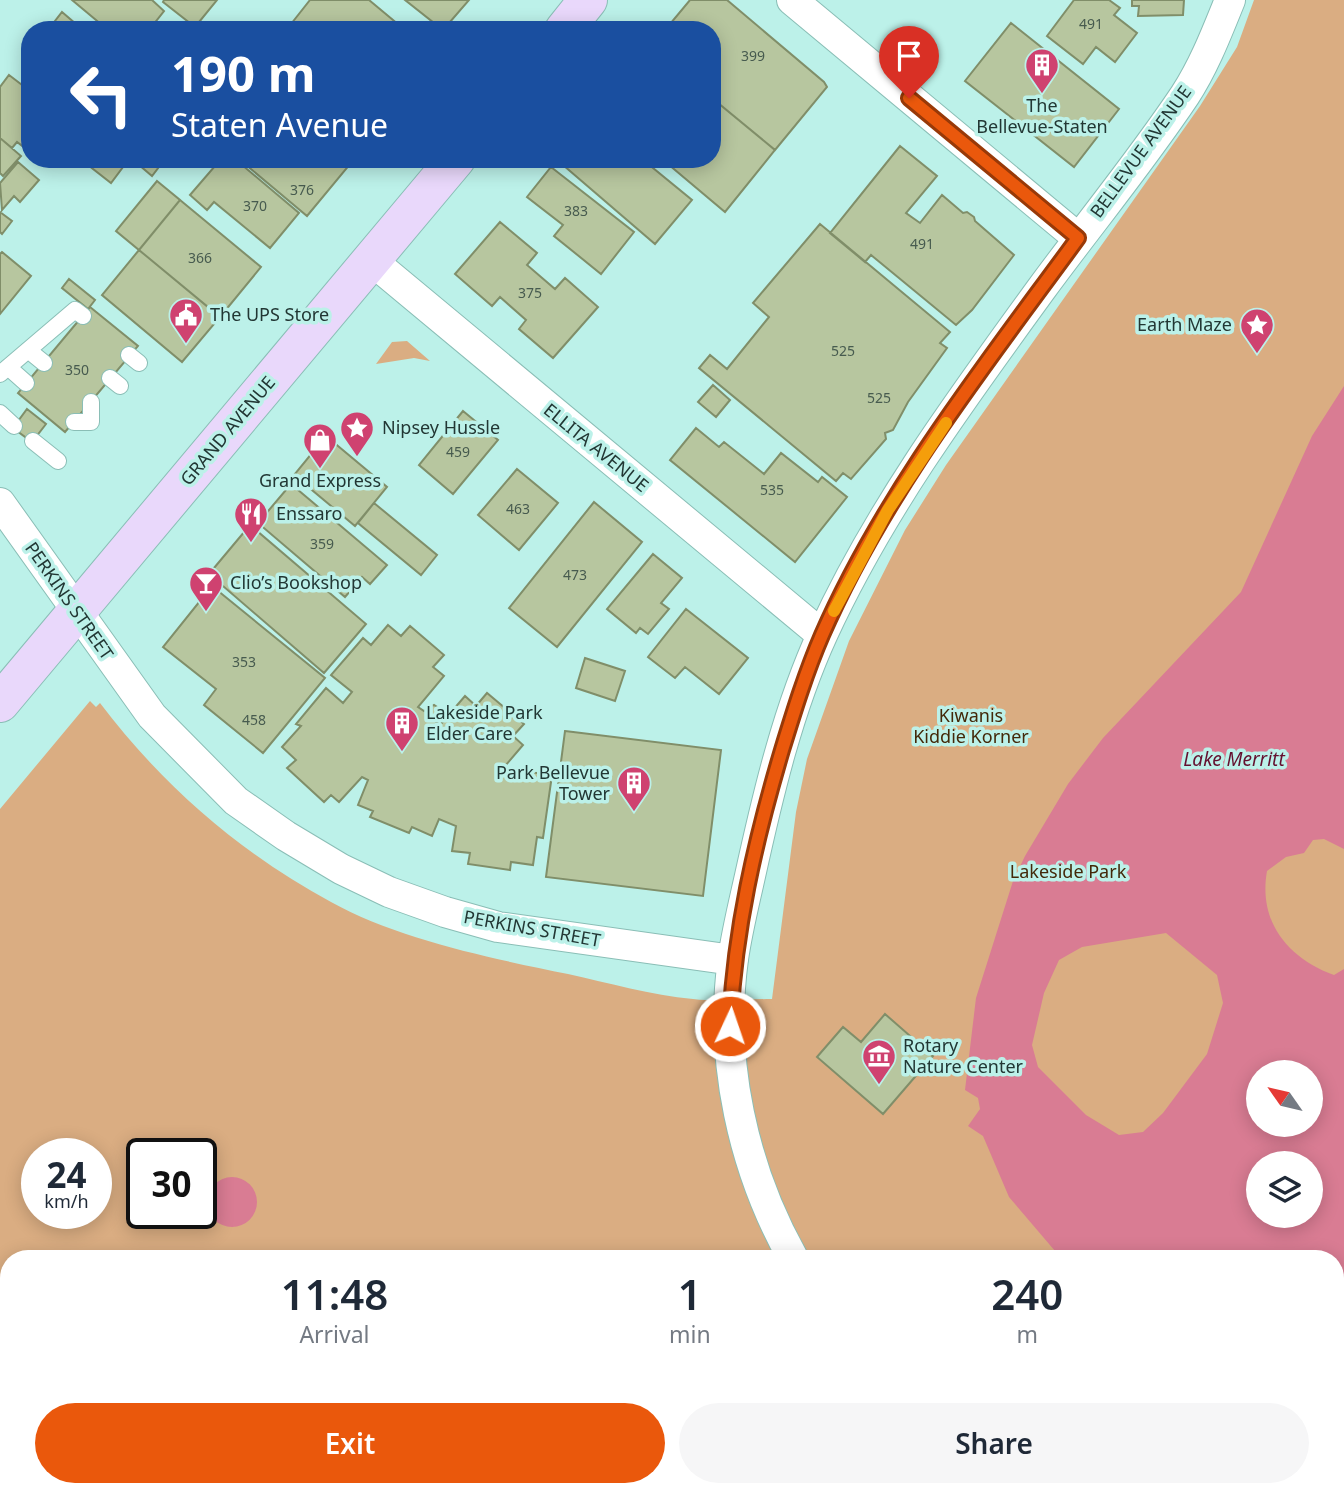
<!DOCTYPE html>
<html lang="en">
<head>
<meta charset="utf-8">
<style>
  :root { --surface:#fff; --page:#f6f6f7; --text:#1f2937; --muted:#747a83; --accent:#ea580c }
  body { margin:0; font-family:"Noto Sans",sans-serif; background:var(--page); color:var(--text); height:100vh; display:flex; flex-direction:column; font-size:26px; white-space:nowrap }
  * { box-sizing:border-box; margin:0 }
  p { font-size:23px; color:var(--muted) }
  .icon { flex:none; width:38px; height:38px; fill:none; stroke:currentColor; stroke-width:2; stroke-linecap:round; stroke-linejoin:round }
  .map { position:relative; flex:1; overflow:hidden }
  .details { position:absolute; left:0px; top:1250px; width:1344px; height:247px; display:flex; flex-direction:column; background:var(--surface); border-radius:28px 28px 0 0; box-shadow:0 4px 18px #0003 }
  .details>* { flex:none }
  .guide { position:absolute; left:21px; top:21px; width:700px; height:147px; border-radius:28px; box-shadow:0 4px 18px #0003; background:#1a4fa0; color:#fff; overflow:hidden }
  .needle { width:46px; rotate:304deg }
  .buttons { position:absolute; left:1246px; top:1060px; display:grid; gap:14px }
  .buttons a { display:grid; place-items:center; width:77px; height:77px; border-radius:50%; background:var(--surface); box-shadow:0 4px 18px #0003; font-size:35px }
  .speed { position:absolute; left:21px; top:1138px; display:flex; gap:14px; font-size:35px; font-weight:700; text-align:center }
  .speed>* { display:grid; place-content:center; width:91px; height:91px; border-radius:50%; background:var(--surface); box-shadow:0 4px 18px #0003; line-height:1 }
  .speed small { font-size:18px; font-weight:400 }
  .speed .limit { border:4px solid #111; border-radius:10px; background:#fff; color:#111 }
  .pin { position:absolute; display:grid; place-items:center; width:60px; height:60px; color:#fff; margin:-72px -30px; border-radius:50% 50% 50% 0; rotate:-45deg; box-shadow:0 0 7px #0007 }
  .pin .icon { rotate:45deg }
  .me { position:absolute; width:77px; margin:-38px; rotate:3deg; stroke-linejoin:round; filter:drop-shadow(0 0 5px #0008) }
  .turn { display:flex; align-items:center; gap:24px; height:147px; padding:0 35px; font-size:32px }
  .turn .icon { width:91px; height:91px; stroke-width:2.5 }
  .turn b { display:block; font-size:49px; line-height:60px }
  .eta { display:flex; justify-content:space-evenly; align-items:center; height:119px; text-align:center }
  .eta b { font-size:42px; font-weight:600; line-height:49px }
  .button { display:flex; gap:14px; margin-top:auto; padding:14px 35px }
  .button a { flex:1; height:80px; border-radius:42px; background:var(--accent); color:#fff; font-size:28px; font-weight:600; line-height:80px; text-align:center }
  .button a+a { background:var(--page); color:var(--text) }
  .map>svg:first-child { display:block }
  .green { fill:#daad82; fill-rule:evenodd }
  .water { fill:#d97c93; fill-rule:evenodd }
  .building { fill:#b7c69f; stroke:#808e69; stroke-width:2 }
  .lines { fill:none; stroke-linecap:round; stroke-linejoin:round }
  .service-casing { stroke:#8abeb6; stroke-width:18 }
  .minor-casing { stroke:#8abeb6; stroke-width:32 }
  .secondary-casing { stroke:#8abeb6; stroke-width:40 }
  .service { stroke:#fff; stroke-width:16 }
  .minor { stroke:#fff; stroke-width:30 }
  .secondary { stroke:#e9d8fb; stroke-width:38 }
  .route-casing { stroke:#983908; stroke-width:18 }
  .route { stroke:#ea580c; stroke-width:12 }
  .slow { stroke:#f59e0b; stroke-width:12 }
  .labels { text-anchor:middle; stroke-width:7; stroke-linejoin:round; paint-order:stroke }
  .number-label { font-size:14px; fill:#475b4f }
  .poi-label { font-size:18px; fill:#223734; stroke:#bcf1e9; text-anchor:start }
  .street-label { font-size:18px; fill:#223734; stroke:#bcf1e9 }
  .park-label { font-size:18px; fill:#432809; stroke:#bcf1e9 }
  .water-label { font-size:19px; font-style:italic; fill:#64102f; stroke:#bcf1e9 }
</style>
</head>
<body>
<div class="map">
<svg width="1344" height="1495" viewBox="0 0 1344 1495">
  <rect width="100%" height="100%" fill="#bcf1e9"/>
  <path class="green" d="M1254,0H1344V1495H0V809L90,701L96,707L100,703C162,785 240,853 331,902C397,939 494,959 568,974C609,983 651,995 693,999C719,1002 746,999 772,999L796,812L807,759L849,641L905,530L946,465L1200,106L1237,47ZM1258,1073H1311V1125H1258ZM37,1153H96V1213H37ZM142,1153H201V1213H142ZM1258,1164H1311V1216H1258ZM9,1258H1335V1488H9Z
    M407,341L430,361L414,358L376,364L392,342Z"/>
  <path class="water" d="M1344,386V849L1324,839L1313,840L1304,853L1286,857L1267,871C1258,922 1288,958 1334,975L1344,969V1495H1192L1179,1488H1335V1258H1061L1009,1197L983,1136L968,1126L980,1109L978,1098L965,1090L976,998L1013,881L1025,856L1068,784L1103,738L1241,592L1312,436ZM1166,933L1217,975L1223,1003L1207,1054L1163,1113L1143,1132L1119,1135L1086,1115L1038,1067L1032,1045L1044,993L1059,960L1082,947ZM1258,1073H1311V1125H1258ZM1258,1164H1311V1216H1258Z
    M207 1202a25 25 0 1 1 50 0a25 25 0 1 1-50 0Z"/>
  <path class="building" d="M72,0H152L164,11L149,30H108Z
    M164,0H217L195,27L163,2Z
    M310,0H369L405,30H298L291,24Z
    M405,0H469L443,30Z
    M690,0H727L824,82L827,87L775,150L712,98V30H665Z
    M1074,0H1109L1120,8L1114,15L1137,33L1115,62L1096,47L1083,64L1047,36Z
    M1132,0H1184L1183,15L1138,16L1139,6H1132Z
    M62,12L83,30H48Z
    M1011,23L1119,109L1074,167L965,81Z
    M9,75L26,88L30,85V152L17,142L12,148L0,138V87Z
    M712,98L775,150L725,212L662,159H712Z
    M0,138L21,156L3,176L0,173Z
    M900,146L937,176L906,213L920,223L942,195L963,213L967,212L974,217L975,221L1014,255L972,310L956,325L871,255L865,262L830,233Z
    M92,159H129L111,183L88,165Z
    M132,159H165L152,176Z
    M221,159H235L299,213L270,248L214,202L207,210L190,195Z
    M239,159H346L351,163L307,216Z
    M556,159H642L692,200L655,244Z
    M18,162L39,180L20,202L14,196L2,210L0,183Z
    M551,167L634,232L601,274L554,236L563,225L527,197Z
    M157,181L180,200L139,250L116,231Z
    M180,200L261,267L220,317L139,250Z
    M0,212L12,221L2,234L0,232Z
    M500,222L537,253L527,265L555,289L565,278L598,307L553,358L519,329L526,320L500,297L492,306L455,274Z
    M820,224L950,332L940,343L947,348L908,402L893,430L885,433L886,439L851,479L843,473L836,481L699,368L710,355L727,369L769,317L753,303Z
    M139,250L220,317L182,362L102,295Z
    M2,252L31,276L0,314V254Z
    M69,279L95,300L88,309L62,288Z
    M90,307L138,346L65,432L18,393Z
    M713,385L730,400L716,417L698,402Z
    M27,409L46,424L32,442L13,428Z
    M463,411L498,440L453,494L419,465Z
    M696,428L719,447L724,442L764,474L781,453L818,482L822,477L847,497L795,562L670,460Z
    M326,436L387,487L355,526L294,475Z
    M517,469L558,503L519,550L478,515Z
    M291,484L387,565L370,584L362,577L345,597L258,523Z
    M594,502L642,542L557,647L509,608Z
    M374,503L437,555L421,575L358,523Z
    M250,525L366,624L324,673L209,574Z
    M653,554L682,578L661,603L669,609L648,634L640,628L636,633L607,609Z
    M212,586L325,678L263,753L204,705L216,689L163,647Z
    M686,609L748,658L719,694L685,667L675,678L648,657Z
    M388,625L401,636L410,626L444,655L433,667L444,676L418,707L424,711L434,705L440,709L435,721L440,725L465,696L476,706L487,693L524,724L513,736L523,745L505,766L508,769L552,775L543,838L537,837L533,865L511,862L510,870L468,864L470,853L452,851L456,826L439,819L432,836L412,827L409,833L370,817L373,811L358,805L368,780L362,777L339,802L331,795L324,802L287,768L296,760L282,747L301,726L296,724L326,688L343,703L352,692L331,675L363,638L371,645Z
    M585,658L625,671L615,701L576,688Z
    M565,731L721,750L703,896L546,877Z
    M885,1014L933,1056L883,1114L817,1057L843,1027L861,1042Z
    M117,1488H188L190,1495H119Z
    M977,1488H1135L1133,1495H982Z"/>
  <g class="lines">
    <g class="service-casing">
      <path id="service" d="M28,350L44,363
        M129,355L139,363
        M8,367L26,383
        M0,374L75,310L83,316
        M110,378L120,386
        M0,413L14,426
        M74,422H91V402
        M33,441L58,461"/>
    </g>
    <g class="minor-casing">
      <path id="minor" d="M792,0L1078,238
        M371,260L822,635
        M0,503L152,716L236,801L286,836L341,869L389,892L445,912L498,927L733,960
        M793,1258C743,1169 719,1061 733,959C737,931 744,903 750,876C768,794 788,709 823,633C880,509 962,398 1042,288C1089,224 1141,161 1185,95C1204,66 1217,32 1230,0
        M932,1488L936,1495"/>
    </g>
    <g class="secondary-casing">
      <path id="secondary" d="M564,30L588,0
        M0,703L456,159"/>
    </g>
    <use href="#service" class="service"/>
    <use href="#minor" class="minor"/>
    <use href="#secondary" class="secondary"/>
  </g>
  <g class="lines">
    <g class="route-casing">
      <path id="route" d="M730,1026C734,932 755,841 782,750C794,711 806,672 822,635C885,491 986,364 1078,238L909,98"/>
    </g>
    <use href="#route" class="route"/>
    <path class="slow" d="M834,611L888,510L946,423"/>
  </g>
  <defs>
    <g id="building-pin" transform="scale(1.75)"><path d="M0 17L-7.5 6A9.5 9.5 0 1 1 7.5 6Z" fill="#cf4270" stroke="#bcf1e9"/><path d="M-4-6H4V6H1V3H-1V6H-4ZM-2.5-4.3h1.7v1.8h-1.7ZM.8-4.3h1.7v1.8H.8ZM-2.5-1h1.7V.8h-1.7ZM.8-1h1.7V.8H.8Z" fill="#fff"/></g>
    <g id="civic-pin" transform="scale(1.75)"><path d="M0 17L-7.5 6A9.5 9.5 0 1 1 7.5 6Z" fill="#cf4270" stroke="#bcf1e9"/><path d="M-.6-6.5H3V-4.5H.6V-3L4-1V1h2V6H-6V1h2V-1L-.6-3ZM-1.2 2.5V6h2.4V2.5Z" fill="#fff"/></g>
    <g id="sight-pin" transform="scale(1.75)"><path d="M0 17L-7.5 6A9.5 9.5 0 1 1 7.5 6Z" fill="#cf4270" stroke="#bcf1e9"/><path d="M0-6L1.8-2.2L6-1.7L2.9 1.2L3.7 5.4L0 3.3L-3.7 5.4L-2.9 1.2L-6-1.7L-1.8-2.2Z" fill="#fff"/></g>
    <g id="shop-pin" transform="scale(1.75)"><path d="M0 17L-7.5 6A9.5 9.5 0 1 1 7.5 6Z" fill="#cf4270" stroke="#bcf1e9"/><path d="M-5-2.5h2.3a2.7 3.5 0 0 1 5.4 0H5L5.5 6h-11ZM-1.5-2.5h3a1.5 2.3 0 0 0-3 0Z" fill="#fff"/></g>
    <g id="restaurant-pin" transform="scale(1.75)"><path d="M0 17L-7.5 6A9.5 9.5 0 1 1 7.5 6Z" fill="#cf4270" stroke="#bcf1e9"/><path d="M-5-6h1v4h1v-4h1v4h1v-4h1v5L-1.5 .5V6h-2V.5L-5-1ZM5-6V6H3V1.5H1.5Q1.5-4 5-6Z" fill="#fff"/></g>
    <g id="bar-pin" transform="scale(1.75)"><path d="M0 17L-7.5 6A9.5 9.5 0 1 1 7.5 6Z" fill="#cf4270" stroke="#bcf1e9"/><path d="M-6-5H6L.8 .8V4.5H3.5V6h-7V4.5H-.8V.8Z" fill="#fff"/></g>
    <g id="museum-pin" transform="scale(1.75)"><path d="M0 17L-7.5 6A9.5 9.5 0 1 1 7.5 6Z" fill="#cf4270" stroke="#bcf1e9"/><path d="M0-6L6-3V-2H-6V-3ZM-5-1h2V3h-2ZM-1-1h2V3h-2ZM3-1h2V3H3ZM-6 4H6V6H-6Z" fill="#fff"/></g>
  </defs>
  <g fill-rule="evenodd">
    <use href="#building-pin" x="1042" y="65"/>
    <use href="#civic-pin" x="186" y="315"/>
    <use href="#sight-pin" x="1257" y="325"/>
    <use href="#sight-pin" x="357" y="428"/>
    <use href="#shop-pin" x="320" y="440"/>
    <use href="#restaurant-pin" x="251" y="514"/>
    <use href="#bar-pin" x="206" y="583"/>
    <use href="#building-pin" x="402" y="723"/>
    <use href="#building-pin" x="634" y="783"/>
    <use href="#museum-pin" x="879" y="1056"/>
  </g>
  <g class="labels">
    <g class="number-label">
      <text x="1091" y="29">491</text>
      <text x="753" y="61">399</text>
      <text x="302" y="195">376</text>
      <text x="255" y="211">370</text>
      <text x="576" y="216">383</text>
      <text x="922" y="249">491</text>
      <text x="200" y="263">366</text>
      <text x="530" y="298">375</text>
      <text x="843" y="356">525</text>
      <text x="77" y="375">350</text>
      <text x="879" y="403">525</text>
      <text x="458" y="457">459</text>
      <text x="772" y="495">535</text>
      <text x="518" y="514">463</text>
      <text x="322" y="549">359</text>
      <text x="575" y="580">473</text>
      <text x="244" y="667">353</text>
      <text x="254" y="725">458</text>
    </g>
    <g class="poi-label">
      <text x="1042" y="112" text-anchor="middle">The<tspan x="1042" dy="21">Bellevue-Staten</tspan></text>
      <text x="210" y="321">The UPS Store</text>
      <text x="1232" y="331" text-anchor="end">Earth Maze</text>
      <text x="382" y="434">Nipsey Hussle</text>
      <text x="320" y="487" text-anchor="middle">Grand Express</text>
      <text x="276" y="520">Enssaro</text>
      <text x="230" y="589">Clio’s Bookshop</text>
      <text x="426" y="719">Lakeside Park<tspan x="426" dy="21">Elder Care</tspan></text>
      <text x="610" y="779" text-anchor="end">Park Bellevue<tspan x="610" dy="21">Tower</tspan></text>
      <text x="903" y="1052">Rotary<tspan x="903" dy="21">Nature Center</tspan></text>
    </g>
    <g class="street-label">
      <text transform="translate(1141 152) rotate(-54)" y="6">BELLEVUE AVENUE</text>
      <text transform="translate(228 431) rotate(-50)" y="6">GRAND AVENUE</text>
      <text transform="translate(596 448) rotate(39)" y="6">ELLITA AVENUE</text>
      <text transform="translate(69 601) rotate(55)" y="6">PERKINS STREET</text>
      <text transform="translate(532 929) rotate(10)" y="6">PERKINS STREET</text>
    </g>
    <g class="park-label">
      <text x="971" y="722">Kiwanis<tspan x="971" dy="21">Kiddie Korner</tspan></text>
      <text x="1068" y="878">Lakeside Park</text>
    </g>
    <g class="water-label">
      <text x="1234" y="766">Lake Merritt</text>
    </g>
  </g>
</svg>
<div class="buttons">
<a><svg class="needle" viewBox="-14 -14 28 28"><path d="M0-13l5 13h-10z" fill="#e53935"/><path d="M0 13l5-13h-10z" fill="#747a83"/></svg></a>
<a><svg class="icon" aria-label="layers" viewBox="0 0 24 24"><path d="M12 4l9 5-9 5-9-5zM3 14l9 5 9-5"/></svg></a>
</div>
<div class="speed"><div>24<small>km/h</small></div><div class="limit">30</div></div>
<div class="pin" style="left:909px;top:98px;background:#d93025"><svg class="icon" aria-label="arrive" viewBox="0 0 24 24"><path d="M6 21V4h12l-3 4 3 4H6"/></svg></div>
<svg class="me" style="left:730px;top:1026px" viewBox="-20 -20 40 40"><circle r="17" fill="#ea580c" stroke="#fff" stroke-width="3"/><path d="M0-11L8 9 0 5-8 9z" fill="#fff"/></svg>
<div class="guide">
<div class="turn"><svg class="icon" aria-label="left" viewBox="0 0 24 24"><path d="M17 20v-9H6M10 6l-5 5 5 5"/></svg><div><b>190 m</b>Staten Avenue</div></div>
</div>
<section class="details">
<div class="eta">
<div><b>11:48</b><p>Arrival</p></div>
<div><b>1</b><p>min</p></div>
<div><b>240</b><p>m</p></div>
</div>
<div class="button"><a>Exit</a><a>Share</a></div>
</section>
</div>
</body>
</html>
